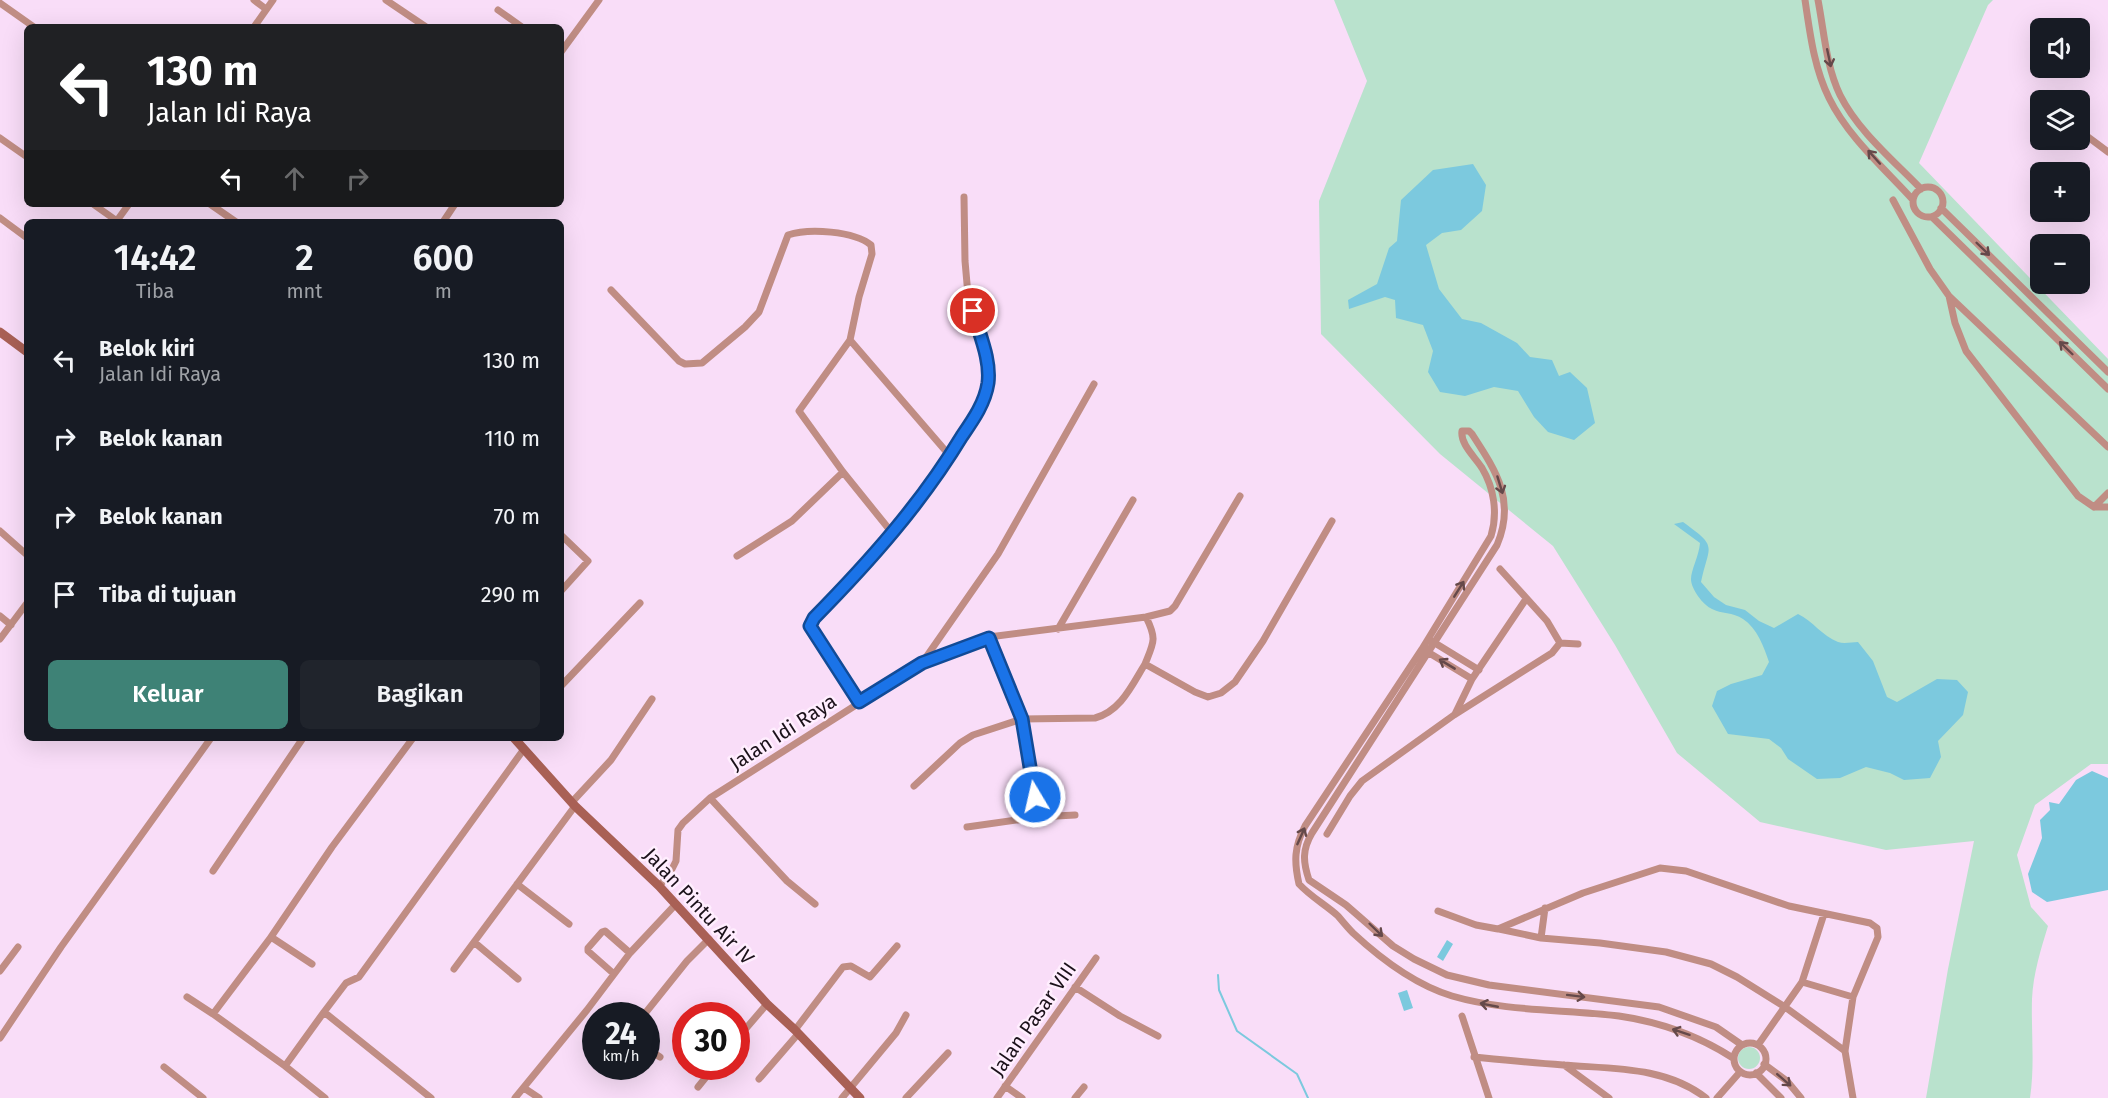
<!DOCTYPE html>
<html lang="id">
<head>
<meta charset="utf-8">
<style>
  :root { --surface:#171b24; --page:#20242c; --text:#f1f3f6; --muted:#9ea1a6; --accent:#3e8276 }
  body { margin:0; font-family:"Fira Sans",sans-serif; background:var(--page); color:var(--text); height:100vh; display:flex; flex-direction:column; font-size:22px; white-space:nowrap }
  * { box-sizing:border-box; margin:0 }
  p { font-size:20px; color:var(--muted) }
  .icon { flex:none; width:33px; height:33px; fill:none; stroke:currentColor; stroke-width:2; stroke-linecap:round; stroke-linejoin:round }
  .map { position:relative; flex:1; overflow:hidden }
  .sheet { position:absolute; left:24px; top:219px; width:540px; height:522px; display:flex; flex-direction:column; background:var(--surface); border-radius:9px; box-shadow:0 6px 24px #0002 }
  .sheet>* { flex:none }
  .banner { position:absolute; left:24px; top:24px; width:540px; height:183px; border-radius:9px; box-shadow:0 6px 24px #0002; background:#202124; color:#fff; overflow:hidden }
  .tools { position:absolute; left:2030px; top:18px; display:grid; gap:12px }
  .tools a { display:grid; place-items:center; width:60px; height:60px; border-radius:9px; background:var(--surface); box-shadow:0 6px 24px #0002; font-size:30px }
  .speed { position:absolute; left:582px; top:1002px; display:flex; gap:12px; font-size:30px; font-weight:700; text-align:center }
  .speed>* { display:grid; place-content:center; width:78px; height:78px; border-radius:50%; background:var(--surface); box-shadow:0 6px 24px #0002; line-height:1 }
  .speed small { font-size:15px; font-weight:400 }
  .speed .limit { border:9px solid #d22; background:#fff; color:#111 }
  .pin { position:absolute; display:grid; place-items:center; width:51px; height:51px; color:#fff; margin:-26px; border:3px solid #fff; border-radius:50%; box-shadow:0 2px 6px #0007 }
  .me { position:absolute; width:66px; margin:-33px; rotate:351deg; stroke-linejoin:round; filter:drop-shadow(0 0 4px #0008) }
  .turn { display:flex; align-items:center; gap:21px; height:126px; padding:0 24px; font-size:27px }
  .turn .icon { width:78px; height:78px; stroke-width:2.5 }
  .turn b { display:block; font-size:42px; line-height:51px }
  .lanes { display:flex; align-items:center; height:57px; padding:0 24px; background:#0003; justify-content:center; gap:30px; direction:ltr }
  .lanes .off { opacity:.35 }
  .eta { display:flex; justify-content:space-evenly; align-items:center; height:102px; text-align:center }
  .eta b { font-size:36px; font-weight:600; line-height:42px }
  .primary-button { display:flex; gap:12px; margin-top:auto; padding:12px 24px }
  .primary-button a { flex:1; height:69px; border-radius:9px; background:var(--accent); color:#fff; font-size:24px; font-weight:600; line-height:69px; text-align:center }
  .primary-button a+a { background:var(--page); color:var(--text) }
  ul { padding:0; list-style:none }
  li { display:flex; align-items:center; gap:18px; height:78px; padding:0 24px }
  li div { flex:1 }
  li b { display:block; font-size:22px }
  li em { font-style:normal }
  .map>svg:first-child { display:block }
  .green { fill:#b9e2cd }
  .water { fill:#7cc9de }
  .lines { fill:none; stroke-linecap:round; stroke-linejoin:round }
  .stream { stroke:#7cc9de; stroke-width:2 }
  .minor { stroke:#c08d84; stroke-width:7 }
  .secondary { stroke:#a96055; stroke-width:9 }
  .oneway { stroke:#65494a }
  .route-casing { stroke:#114b97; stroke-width:15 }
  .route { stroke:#1a73e8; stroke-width:10 }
  .labels { text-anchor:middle; stroke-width:5; stroke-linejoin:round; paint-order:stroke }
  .street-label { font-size:20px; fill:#1b111a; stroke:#ffeefe }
</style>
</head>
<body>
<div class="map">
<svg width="2108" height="1098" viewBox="0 0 2108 1098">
  <rect width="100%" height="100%" fill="#f9ddf8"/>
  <path class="green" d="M1334,0H1993L1988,5L1919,163L2108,359V764H2091L2035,805L2017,855L2031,907L2048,926C2041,949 2033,974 2032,999C2031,1032 2035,1065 2030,1098H1926L1948,969L1974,841L1886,850L1760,822L1677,753L1615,645L1553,546L1440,454L1321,334L1319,201L1367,81Z
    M1738 1058a11 11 0 1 1 22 0a11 11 0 1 1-22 0Z"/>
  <path class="water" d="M1473,164L1486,185L1482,211L1461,230L1442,233L1426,245L1439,289L1462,319L1481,323L1517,343L1530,357L1552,360L1559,376L1570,372L1587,388L1595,423L1574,440L1548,432L1534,417L1518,391L1494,387L1465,396L1440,392L1428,372L1433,351L1423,325L1396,318L1395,300L1385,297L1349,309L1348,300L1377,284L1389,248L1397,241L1401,200L1433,170Z
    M1683,522C1719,548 1709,544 1701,582L1714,597L1726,605L1745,610L1759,621L1774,628L1798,614C1813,621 1822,636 1838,642C1844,644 1852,642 1858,642L1873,661L1887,697L1897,702L1937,679L1957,680L1968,692L1963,715L1938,741L1941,757L1930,778L1904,780L1890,773L1866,767L1840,778L1817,779L1788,759L1781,748L1769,739L1728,734L1712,706L1717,691L1731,684L1762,675L1769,662C1764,647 1757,628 1743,619C1733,612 1721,614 1712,609C1703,605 1691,589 1691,579C1691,570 1699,556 1700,543L1674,524Z
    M2092,771L2108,778V890L2047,902L2032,892L2028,874L2042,838L2040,820L2050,810L2049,802L2059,804L2076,780Z
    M1447,940L1453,944L1443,961L1437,957Z
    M1407,990L1413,1008L1404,1011L1398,993Z"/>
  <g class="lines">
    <path class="stream" d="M1218,975L1219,990L1237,1031L1297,1074L1308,1098"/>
    <path class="minor" d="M254,0L266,9
      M386,0L426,27
      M1805,0C1810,33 1814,68 1829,98C1848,137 1884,168 1913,200
      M1818,0C1824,31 1826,66 1840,95C1858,131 1893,160 1921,189
      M0,3L34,27
      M498,10L522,27
      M254,27L273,0
      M561,52L599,0
      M2084,134L2108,152
      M0,138L27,157
      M1913 202a15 15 0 1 1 30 0a15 15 0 1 1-30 0Z
      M1893,200L1930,269L1949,296L2108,447
      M93,204L117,221
      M210,204L236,222
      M1941,208L2108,372
      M1932,217L2108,389
      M0,218L27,238
      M116,222L129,204
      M443,222L455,204
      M611,290L679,361L685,364L702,363L745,327L759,312L788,235C809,228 854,231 871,245L872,254L859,297L850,340L799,411L843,472L893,534
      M1949,296L1955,323L1966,351L2078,496L2094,507H2108
      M850,340L950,456
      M2094,507L2108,493
      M0,531L27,555
      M561,535L588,561L561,591
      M737,556L792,521L843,472
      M0,616L11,625
      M1146,617C1157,639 1154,642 1145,664L1195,692L1208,697L1221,693L1235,682L1263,641L1332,521
      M1058,629L1133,500
      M989,637L1022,719L1038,817
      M0,639L27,603
      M1430,640L1479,670
      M1560,643L1578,644
      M1426,651L1472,679
      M922,663L998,554L1094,384
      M561,686L640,603
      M859,702L810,626L814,617L893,534L950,456L981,406L987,386L989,369L968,295L965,261L964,197
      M1455,714L1472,679L1526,599
      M914,786L960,743L973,735L1022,719L1095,718C1121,711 1132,685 1145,664
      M710,798L787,881L815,904
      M572,802L611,760L652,699
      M967,827L1038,817L1075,815
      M1327,834L1350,796L1362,781L1454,715L1552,653L1560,643L1547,621L1500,569
      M213,871L303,738
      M517,884L569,924
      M659,886L669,875L676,861L678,830L683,823L710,798L922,663L989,637L1146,617L1170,611L1175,606L1240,496
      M1438,911L1476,925L1498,929L1583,893L1660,868L1686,871L1789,906L1870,923L1877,928L1878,937L1853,997L1845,1051L1853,1098
      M1499,929L1541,938L1600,943L1666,952L1711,964L1737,977L1785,1007L1845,1051
      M271,937L312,964
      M1541,938L1545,908
      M474,942L518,979
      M454,969L575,806
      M0,971L18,947
      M614,974L588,951V948L602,932L605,931L630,953
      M1802,982L1853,997
      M1075,987L1120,1016L1158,1036
      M187,997L213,1014
      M643,1016L687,961L709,939
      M1462,1016L1489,1098
      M795,1030L843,967L851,966L870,977L897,946
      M0,1038L61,947L211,738
      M736,1040L767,1004
      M1734 1059a16 16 0 1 1 32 0a16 16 0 1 1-32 0Z
      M1758,1045L1802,982L1824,914
      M646,1048L660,1057
      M1474,1057C1504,1060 1533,1063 1563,1065C1612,1069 1665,1066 1706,1098
      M1733,1058C1699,1036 1660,1022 1619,1016C1563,1009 1507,1012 1452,996C1416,985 1381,959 1353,933C1348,928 1343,922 1338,916C1326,905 1311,897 1299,884C1294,862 1294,847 1305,826L1422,649L1491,536C1498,513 1494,488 1482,468C1475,457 1460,444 1462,431H1469L1472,434C1496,471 1516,500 1497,545L1312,833C1302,850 1303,862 1309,880L1346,905L1393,946L1414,959L1447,975L1489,985L1659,1007L1716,1027L1742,1045
      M1764,1064L1787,1081L1801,1098
      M1564,1065L1609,1098
      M285,1066L324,1012
      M164,1067L203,1098
      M1756,1073L1781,1098
      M759,1079L798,1034
      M1005,1086L1022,1098
      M698,1087L715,1066
      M524,1088L539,1098
      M325,1098L285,1066L213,1014L271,937L332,847L413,738
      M431,1098L324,1012L346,983L359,977L524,749
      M515,1098L587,1010L630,953L676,904
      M842,1098L896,1033L906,1015
      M906,1098L948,1053
      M997,1098L1096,958
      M1075,1098L1084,1087
      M1717,1098L1740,1072"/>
    <path class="secondary" d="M0,332L27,352
      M514,738L575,806L659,886L767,1004L795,1030L860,1098"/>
  </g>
  <defs><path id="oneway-shaft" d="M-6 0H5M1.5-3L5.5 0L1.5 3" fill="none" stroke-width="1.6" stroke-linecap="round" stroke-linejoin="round" transform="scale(1.5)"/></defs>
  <g class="oneway">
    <use href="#oneway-shaft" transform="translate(1829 58) rotate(78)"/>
    <use href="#oneway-shaft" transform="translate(1874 157) rotate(-132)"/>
    <use href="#oneway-shaft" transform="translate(1983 249) rotate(44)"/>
    <use href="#oneway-shaft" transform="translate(2066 348) rotate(-136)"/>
    <use href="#oneway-shaft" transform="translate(1500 485) rotate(73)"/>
    <use href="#oneway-shaft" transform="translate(1459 589) rotate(-58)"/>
    <use href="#oneway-shaft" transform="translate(1447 664) rotate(-149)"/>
    <use href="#oneway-shaft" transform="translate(1301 836) rotate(-66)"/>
    <use href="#oneway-shaft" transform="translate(1376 930) rotate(44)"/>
    <use href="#oneway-shaft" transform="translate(1576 996) rotate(7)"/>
    <use href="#oneway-shaft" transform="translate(1489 1005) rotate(-169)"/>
    <use href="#oneway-shaft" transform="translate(1681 1032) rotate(-162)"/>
    <use href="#oneway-shaft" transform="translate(1784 1080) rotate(41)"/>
  </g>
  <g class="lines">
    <g class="route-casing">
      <path id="route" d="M973,311C979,334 991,359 988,383C985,403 973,420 962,436C921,504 869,562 814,618L810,626L859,702L922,663L989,638L1022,719L1035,797"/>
    </g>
    <use href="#route" class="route"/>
  </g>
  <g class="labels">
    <g class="street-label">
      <text transform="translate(783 732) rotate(-33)" y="7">Jalan Idi Raya</text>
      <text transform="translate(699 906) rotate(47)" y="7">Jalan Pintu Air IV</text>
      <text transform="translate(1033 1019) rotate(-55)" y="7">Jalan Pasar VIII</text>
    </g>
  </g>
</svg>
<div class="tools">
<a><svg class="icon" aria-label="sound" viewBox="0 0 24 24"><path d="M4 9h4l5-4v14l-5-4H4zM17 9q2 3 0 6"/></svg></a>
<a><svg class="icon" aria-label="layers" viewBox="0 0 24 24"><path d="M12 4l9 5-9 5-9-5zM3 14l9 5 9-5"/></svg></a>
<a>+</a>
<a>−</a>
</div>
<div class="speed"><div>24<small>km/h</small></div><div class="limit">30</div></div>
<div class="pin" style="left:973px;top:311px;background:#d93025"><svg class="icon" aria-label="arrive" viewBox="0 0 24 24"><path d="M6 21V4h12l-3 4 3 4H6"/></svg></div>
<svg class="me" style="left:1035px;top:797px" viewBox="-20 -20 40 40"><circle r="17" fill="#1a73e8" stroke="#fff" stroke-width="3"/><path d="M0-11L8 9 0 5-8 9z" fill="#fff"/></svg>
<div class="banner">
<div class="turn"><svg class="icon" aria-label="left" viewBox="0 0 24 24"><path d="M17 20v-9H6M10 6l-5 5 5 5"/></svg><div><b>130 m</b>Jalan Idi Raya</div></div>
<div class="lanes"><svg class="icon" aria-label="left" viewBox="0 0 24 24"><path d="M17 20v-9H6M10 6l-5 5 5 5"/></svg><svg class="icon off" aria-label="ahead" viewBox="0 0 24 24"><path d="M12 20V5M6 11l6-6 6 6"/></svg><svg class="icon off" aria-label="right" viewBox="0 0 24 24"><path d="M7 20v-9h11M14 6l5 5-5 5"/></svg></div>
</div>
<section class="sheet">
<div class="eta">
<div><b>14:42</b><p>Tiba</p></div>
<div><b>2</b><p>mnt</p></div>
<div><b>600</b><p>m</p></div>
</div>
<ul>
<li><svg class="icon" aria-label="left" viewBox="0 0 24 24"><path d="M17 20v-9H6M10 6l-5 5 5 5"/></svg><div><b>Belok kiri</b><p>Jalan Idi Raya</p></div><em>130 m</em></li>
<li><svg class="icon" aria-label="right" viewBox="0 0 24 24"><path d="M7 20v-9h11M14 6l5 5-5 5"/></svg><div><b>Belok kanan</b></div><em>110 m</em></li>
<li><svg class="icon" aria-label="right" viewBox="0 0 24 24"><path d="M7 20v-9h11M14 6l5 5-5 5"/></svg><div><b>Belok kanan</b></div><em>70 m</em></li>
<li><svg class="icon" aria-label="arrive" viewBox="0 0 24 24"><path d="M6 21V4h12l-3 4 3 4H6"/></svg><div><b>Tiba di tujuan</b></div><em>290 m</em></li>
</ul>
<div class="primary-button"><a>Keluar</a><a>Bagikan</a></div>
</section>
</div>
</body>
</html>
